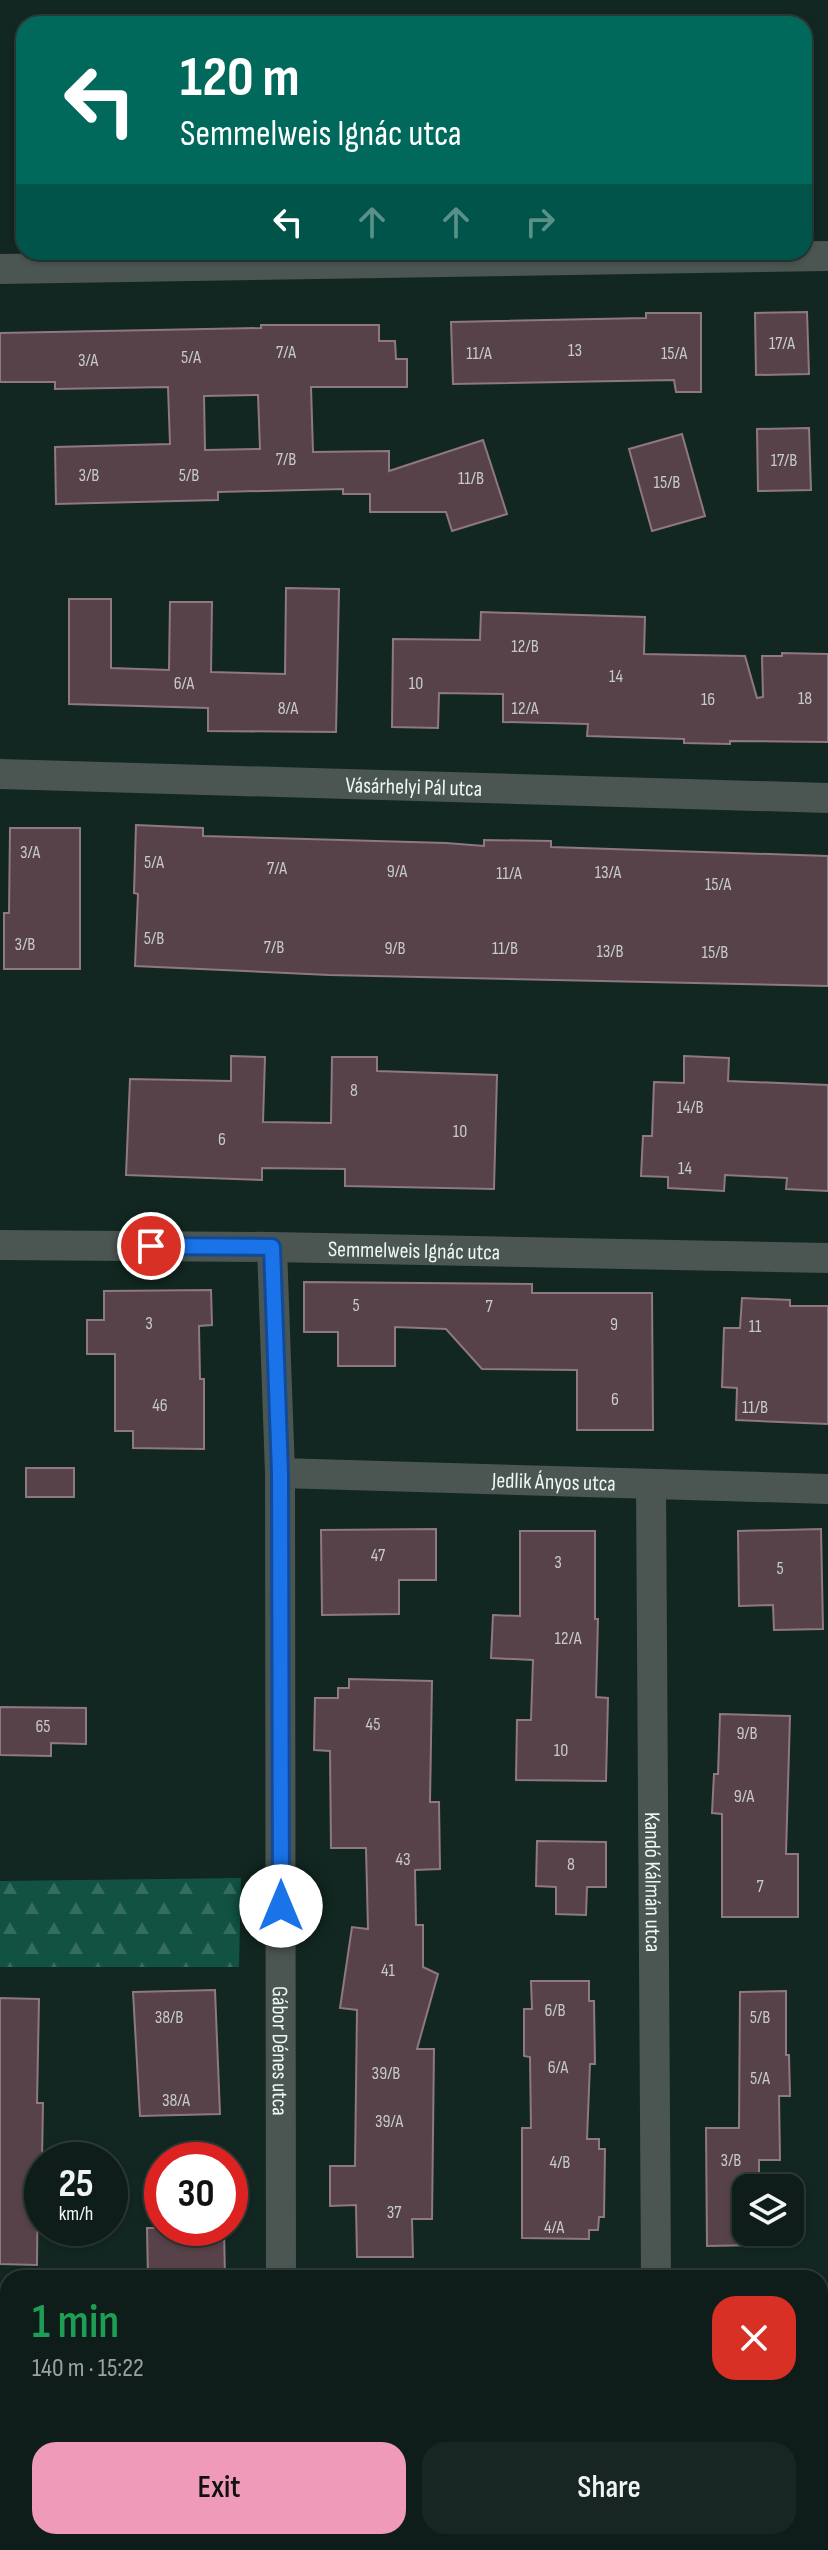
<!DOCTYPE html>
<html lang="en">
<head>
<meta charset="utf-8">
<style>
  :root { --surface:#0e1d19; --page:#172622; --text:#f1f3f6; --muted:#9ba2a2; --line:#2e3b38; --accent:#ef9ab8 }
  body { margin:0; font-family:"Sofia Sans Condensed",sans-serif; background:var(--page); color:var(--text); height:100vh; display:flex; flex-direction:column; font-size:30px; white-space:nowrap }
  * { box-sizing:border-box; margin:0 }
  p { font-size:26px; color:var(--muted) }
  .icon { flex:none; width:44px; height:44px; fill:none; stroke:currentColor; stroke-width:2; stroke-linecap:round; stroke-linejoin:round }
  .map { position:relative; flex:1; overflow:hidden }
  .side { position:absolute; left:0px; top:2270px; width:828px; height:280px; display:flex; flex-direction:column; background:var(--surface); border-radius:24px 24px 0 0; box-shadow:0 2px 6px #0004,0 0 0 2px var(--line) }
  .side>* { flex:none }
  .banner { position:absolute; left:16px; top:16px; width:796px; height:244px; border-radius:24px; box-shadow:0 2px 6px #0004,0 0 0 2px var(--line); background:#00695c; color:#fff; overflow:hidden }
  .buttons { position:absolute; left:732px; top:2174px; display:grid; gap:16px }
  .buttons a { display:grid; place-items:center; width:72px; height:72px; border-radius:16px; background:var(--surface); box-shadow:0 2px 6px #0004,0 0 0 2px var(--line); font-size:40px }
  .speed { position:absolute; left:24px; top:2142px; display:flex; gap:16px; font-size:40px; font-weight:700; text-align:center }
  .speed>* { display:grid; place-content:center; width:104px; height:104px; border-radius:50%; background:var(--surface); box-shadow:0 2px 6px #0004,0 0 0 2px var(--line); line-height:1 }
  .speed small { font-size:20px; font-weight:400 }
  .speed .limit { border:12px solid #d22; background:#fff; color:#111 }
  .pin { position:absolute; display:grid; place-items:center; width:68px; height:68px; color:#fff; margin:-34px; border:4px solid #fff; border-radius:50%; box-shadow:0 2px 8px #0007 }
  .me { position:absolute; width:88px; margin:-44px; rotate:0deg; stroke-linejoin:round; filter:drop-shadow(0 0 6px #0008) }
  .turn { display:flex; align-items:center; gap:28px; height:168px; padding:0 32px; font-size:36px }
  .turn .icon { width:104px; height:104px; stroke-width:2.5 }
  .turn b { display:block; font-size:56px; line-height:68px }
  .lanes { display:flex; align-items:center; height:76px; padding:0 32px; background:#0003; justify-content:center; gap:40px; direction:ltr }
  .lanes .off { opacity:.35 }
  .round { display:grid; place-items:center; flex:none; width:84px; height:84px; border-radius:24px; background:var(--page) }
  .headline { display:flex; align-items:center; justify-content:space-between; height:136px; padding:0 32px }
  h1 { font-size:48px; font-weight:600; line-height:60px; color:#1e9e55 }
  .button { display:flex; gap:16px; margin-top:auto; padding:16px 32px }
  .button a { flex:1; height:92px; border-radius:24px; background:var(--accent); color:#111; font-size:32px; font-weight:600; line-height:92px; text-align:center }
  .button a+a { background:var(--page); color:var(--text) }
  .map>svg:first-child { display:block }
  .forest { fill:url(#forest-firs) }
  .building { fill:#564248; stroke:#8f787f; stroke-width:2; fill-rule:evenodd }
  .lines { fill:none; stroke-linecap:round; stroke-linejoin:round }
  .street { stroke:#4b5551; stroke-width:30 }
  .route-casing { stroke:#114b97; stroke-width:20 }
  .route { stroke:#1a73e8; stroke-width:14 }
  .labels { text-anchor:middle; stroke-width:8; stroke-linejoin:round; paint-order:stroke }
  .number-label { font-size:18px; fill:#c6cac9 }
  .street-label { font-size:22px; fill:#ebf8f4; stroke:#122721 }
</style>
</head>
<body>
<div class="map">
<svg width="828" height="2550" viewBox="0 0 828 2550">
  <defs>
    <pattern id="forest-firs" width="22" height="20" patternUnits="userSpaceOnUse" patternTransform="scale(2)"><rect width="22" height="20" fill="#115243"/><path d="M5 1l3.5 6h-7zM16 11l3.5 6h-7z" fill="#346c5f"/></pattern>
  </defs>
  <rect width="100%" height="100%" fill="#122721"/>
  <path class="forest" d="M241,1878L239,1967H0V1881Z"/>
  <path class="building" d="M807,312L809,374L756,375L755,313Z
    M646,313H701V392H676L674,380L453,384L451,322L646,318Z
    M261,325H379V341H395L396,359H407V387H311L313,452L389,451V471L483,440L507,514L452,531L446,512H370V494H343V489L218,492V500L56,504L55,447L170,444L168,387L55,389V382H0V333L261,328ZM258,395L260,449L205,450L204,396Z
    M809,428L811,490L758,491L757,429Z
    M682,434L705,516L652,531L629,449Z
    M286,588L339,589L336,732L208,731V708L69,704V599H111V668L169,670L170,602H212L211,672L285,674Z
    M481,612L645,617L644,654L745,656L757,698L763,697L762,656H782V653L828,654V742L730,741V744L684,743V739L587,736L588,724L503,722V694L439,693L438,728L392,727L393,639L480,640Z
    M136,825L203,828V836L446,843L484,846V840L551,841V847L828,856V986L329,975L135,966L138,894L134,893Z
    M10,828H80V969H4V913H9Z
    M231,1056L265,1057L263,1122L331,1123L332,1057H377V1071L497,1075L494,1189L345,1186V1169L262,1168V1180L126,1175L130,1079L231,1081Z
    M684,1056L729,1058L728,1081L828,1085V1191L786,1189L787,1178L725,1175L724,1191L668,1188V1177L641,1176L643,1136H652L654,1082L684,1083Z
    M304,1282L532,1284V1293H652L653,1430H577V1370L482,1369L446,1329L395,1327V1366H338V1332H304Z
    M211,1290L212,1325L199,1326L200,1379H204V1449L133,1448V1431H115V1354H87V1320H104V1291Z
    M742,1298L790,1300V1306H828V1424L736,1420L737,1388L722,1387L724,1328H740Z
    M26,1468H74V1497H26Z
    M436,1529V1580H399V1614L322,1615L321,1530Z
    M821,1529L823,1629L774,1630L773,1605L739,1606L738,1531Z
    M520,1531H595V1619H598L596,1697L608,1698L606,1781L516,1780L517,1720H531L533,1660L491,1658L493,1615L520,1616Z
    M349,1679L432,1681L430,1802H439L440,1869L415,1870L416,1925H423V1967L438,1974L417,2049H434L432,2219H412L413,2257H357L356,2205L330,2206V2166H355L357,2010L340,2008L352,1927L368,1929L366,1848H331L330,1751L314,1750L315,1698H338V1688H349Z
    M0,1707L86,1708V1744L51,1743V1756L0,1755Z
    M720,1714L790,1716L786,1854H798V1917H722V1814L712,1813L714,1774H718Z
    M537,1841L606,1842V1887H587L586,1915L556,1914V1887L536,1886Z
    M531,1981H589V2001H594L595,2064H590L587,2139H599V2149H605L604,2217H599L598,2230H589V2239L522,2238V2128H531L530,2057L524,2056V2009H532Z
    M215,1990L220,2114L140,2116L133,1992Z
    M786,1991V2055H789L790,2096H779L780,2160H759V2188H746V2232H759V2245L707,2246L706,2128H739L740,1992Z
    M0,1998L39,1999L37,2103H43L42,2160L38,2162L37,2265L0,2264Z
    M147,2228H224L225,2278H148Z"/>
  <g class="lines">
    <g class="street">
      <path d="M0,269L828,256"/>
      <path id="s1" d="M0,774L828,798"/>
      <path id="s2" d="M0,1245L272,1247L828,1258"/>
      <path id="s3" d="M272,1247L280,1473L281,2278"/>
      <path id="s4" d="M280,1473L828,1489"/>
      <path id="s5" d="M651,1484L656,2278"/>
      <path d="M0,2441L8,2442"/>
      <path d="M820,2450H828"/>
      <path d="M281,2550V2542"/>
      <path d="M801,2550V2542"/>
    </g>
  </g>
  <g class="lines">
    <g class="route-casing">
      <path id="route" d="M151,1246L272,1247L280,1473L281,1906"/>
    </g>
    <use href="#route" class="route"/>
  </g>
  <g class="labels">
    <g class="number-label">
      <text x="782" y="349">17/A</text>
      <text x="575" y="356">13</text>
      <text x="286" y="358">7/A</text>
      <text x="479" y="359">11/A</text>
      <text x="674" y="359">15/A</text>
      <text x="191" y="363">5/A</text>
      <text x="88" y="366">3/A</text>
      <text x="286" y="465">7/B</text>
      <text x="784" y="466">17/B</text>
      <text x="89" y="481">3/B</text>
      <text x="189" y="481">5/B</text>
      <text x="471" y="484">11/B</text>
      <text x="667" y="488">15/B</text>
      <text x="525" y="652">12/B</text>
      <text x="616" y="682">14</text>
      <text x="184" y="689">6/A</text>
      <text x="416" y="689">10</text>
      <text x="805" y="704">18</text>
      <text x="708" y="705">16</text>
      <text x="288" y="714">8/A</text>
      <text x="525" y="714">12/A</text>
      <text x="30" y="858">3/A</text>
      <text x="154" y="868">5/A</text>
      <text x="277" y="874">7/A</text>
      <text x="397" y="877">9/A</text>
      <text x="608" y="878">13/A</text>
      <text x="509" y="879">11/A</text>
      <text x="718" y="890">15/A</text>
      <text x="154" y="944">5/B</text>
      <text x="25" y="950">3/B</text>
      <text x="274" y="953">7/B</text>
      <text x="395" y="954">9/B</text>
      <text x="505" y="954">11/B</text>
      <text x="610" y="957">13/B</text>
      <text x="715" y="958">15/B</text>
      <text x="354" y="1096">8</text>
      <text x="690" y="1113">14/B</text>
      <text x="460" y="1137">10</text>
      <text x="222" y="1145">6</text>
      <text x="685" y="1174">14</text>
      <text x="356" y="1311">5</text>
      <text x="489" y="1312">7</text>
      <text x="149" y="1329">3</text>
      <text x="614" y="1330">9</text>
      <text x="755" y="1332">11</text>
      <text x="615" y="1405">6</text>
      <text x="160" y="1411">46</text>
      <text x="755" y="1413">11/B</text>
      <text x="378" y="1561">47</text>
      <text x="558" y="1568">3</text>
      <text x="780" y="1574">5</text>
      <text x="568" y="1644">12/A</text>
      <text x="373" y="1730">45</text>
      <text x="43" y="1732">65</text>
      <text x="747" y="1739">9/B</text>
      <text x="561" y="1756">10</text>
      <text x="744" y="1802">9/A</text>
      <text x="403" y="1865">43</text>
      <text x="571" y="1870">8</text>
      <text x="760" y="1892">7</text>
      <text x="388" y="1976">41</text>
      <text x="555" y="2016">6/B</text>
      <text x="169" y="2023">38/B</text>
      <text x="760" y="2023">5/B</text>
      <text x="558" y="2073">6/A</text>
      <text x="386" y="2079">39/B</text>
      <text x="760" y="2084">5/A</text>
      <text x="176" y="2106">38/A</text>
      <text x="389" y="2127">39/A</text>
      <text x="731" y="2166">3/B</text>
      <text x="560" y="2168">4/B</text>
      <text x="394" y="2218">37</text>
      <text x="554" y="2233">4/A</text>
    </g>
    <g class="street-label">
      <text dy="8" stroke="none"><textPath href="#s1" startOffset="414">Vásárhelyi Pál utca</textPath></text>
      <text dy="8" stroke="none"><textPath href="#s2" startOffset="414">Semmelweis Ignác utca</textPath></text>
      <text dy="8" stroke="none"><textPath href="#s4" startOffset="274">Jedlik Ányos utca</textPath></text>
      <text dy="8" stroke="none"><textPath href="#s5" startOffset="398">Kandó Kálmán utca</textPath></text>
      <text dy="8" stroke="none"><textPath href="#s3" startOffset="804">Gábor Dénes utca</textPath></text>
    </g>
  </g>
</svg>
<div class="buttons">
<a><svg class="icon" aria-label="layers" viewBox="0 0 24 24"><path d="M12 4l9 5-9 5-9-5zM3 14l9 5 9-5"/></svg></a>
</div>
<div class="speed"><div>25<small>km/h</small></div><div class="limit">30</div></div>
<div class="pin" style="left:151px;top:1246px;background:#d93025"><svg class="icon" aria-label="arrive" viewBox="0 0 24 24"><path d="M6 21V4h12l-3 4 3 4H6"/></svg></div>
<svg class="me" style="left:281px;top:1906px" viewBox="-20 -20 40 40"><circle r="19" fill="#fff"/><path d="M0-13L10 11 0 6-10 11z" fill="#1a73e8"/></svg>
<div class="banner">
<div class="turn"><svg class="icon" aria-label="left" viewBox="0 0 24 24"><path d="M17 20v-9H6M10 6l-5 5 5 5"/></svg><div><b>120 m</b>Semmelweis Ignác utca</div></div>
<div class="lanes"><svg class="icon" aria-label="left" viewBox="0 0 24 24"><path d="M17 20v-9H6M10 6l-5 5 5 5"/></svg><svg class="icon off" aria-label="ahead" viewBox="0 0 24 24"><path d="M12 20V5M6 11l6-6 6 6"/></svg><svg class="icon off" aria-label="ahead" viewBox="0 0 24 24"><path d="M12 20V5M6 11l6-6 6 6"/></svg><svg class="icon off" aria-label="right" viewBox="0 0 24 24"><path d="M7 20v-9h11M14 6l5 5-5 5"/></svg></div>
</div>
<section class="side">
<div class="headline"><div><h1>1 min</h1><p>140 m · 15:22</p></div><a class="round" style="background:#d93025;color:#fff"><svg class="icon" aria-label="close" viewBox="0 0 24 24"><path d="M6 6l12 12M18 6L6 18"/></svg></a></div>
<div class="button"><a>Exit</a><a>Share</a></div>
</section>
</div>
</body>
</html>
